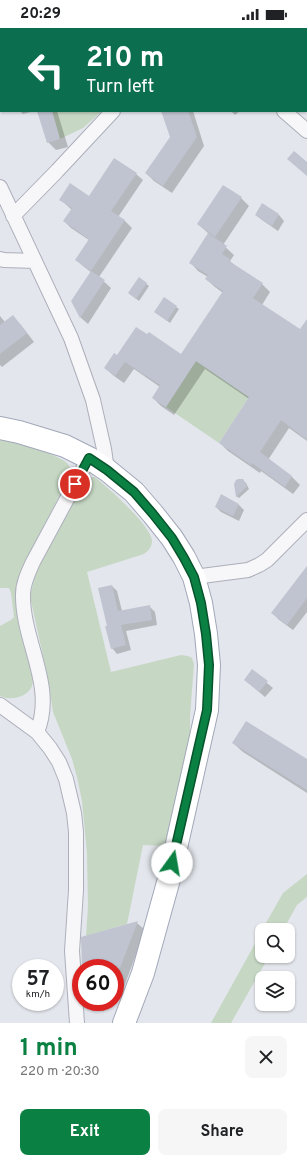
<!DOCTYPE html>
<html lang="en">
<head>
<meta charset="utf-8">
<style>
  :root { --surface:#fff; --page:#f6f6f6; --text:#202124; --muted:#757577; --accent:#0b8043 }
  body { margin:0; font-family:Overpass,sans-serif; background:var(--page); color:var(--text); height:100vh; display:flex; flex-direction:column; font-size:15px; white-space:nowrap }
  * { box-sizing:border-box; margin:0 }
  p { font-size:13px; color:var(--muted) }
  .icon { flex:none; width:22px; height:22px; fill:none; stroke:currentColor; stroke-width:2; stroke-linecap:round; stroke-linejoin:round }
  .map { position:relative; height:995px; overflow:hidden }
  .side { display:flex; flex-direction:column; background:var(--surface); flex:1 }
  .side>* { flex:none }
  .guide { position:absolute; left:0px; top:0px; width:307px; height:84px; box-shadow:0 1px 3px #0004; background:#0b6e4f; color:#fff; overflow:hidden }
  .fabs { position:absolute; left:255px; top:895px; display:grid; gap:8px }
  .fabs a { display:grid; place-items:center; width:40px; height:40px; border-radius:8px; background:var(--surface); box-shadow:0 1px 3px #0004; font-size:20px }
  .speed { position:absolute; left:12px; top:931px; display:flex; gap:8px; font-size:20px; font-weight:700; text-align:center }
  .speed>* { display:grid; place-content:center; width:52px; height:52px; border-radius:50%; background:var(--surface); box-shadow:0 1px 3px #0004; line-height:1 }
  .speed small { font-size:10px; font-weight:400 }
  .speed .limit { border:6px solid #d22; background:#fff; color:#111 }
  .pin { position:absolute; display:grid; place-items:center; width:34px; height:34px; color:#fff; margin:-17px; border:2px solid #fff; border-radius:50%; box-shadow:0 1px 4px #0007 }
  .me { position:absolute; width:44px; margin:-22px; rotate:13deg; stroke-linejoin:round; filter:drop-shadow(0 0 3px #0008) }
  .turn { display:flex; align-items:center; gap:14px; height:84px; padding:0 20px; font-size:18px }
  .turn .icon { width:52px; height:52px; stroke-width:2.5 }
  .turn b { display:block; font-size:28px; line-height:34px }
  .round { display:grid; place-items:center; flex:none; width:42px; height:42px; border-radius:8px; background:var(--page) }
  .head { display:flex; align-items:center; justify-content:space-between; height:68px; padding:0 20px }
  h1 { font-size:24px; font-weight:700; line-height:30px; color:var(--accent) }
  .cta { display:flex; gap:8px; margin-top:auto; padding:8px 20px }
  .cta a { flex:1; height:46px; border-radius:8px; background:var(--accent); color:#fff; font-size:16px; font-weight:700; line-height:46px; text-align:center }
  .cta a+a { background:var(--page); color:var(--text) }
  .status { display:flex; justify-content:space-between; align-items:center; height:28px; padding:0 20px; background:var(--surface); direction:ltr }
  .status svg { height:11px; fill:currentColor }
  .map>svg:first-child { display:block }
  .green { fill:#c6d7c4 }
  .shadow { fill:#0003 }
  .building { fill:#c0c4d0 }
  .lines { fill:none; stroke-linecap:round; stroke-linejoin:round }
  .minor-casing { stroke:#acafba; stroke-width:16 }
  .tertiary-casing { stroke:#acafba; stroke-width:20 }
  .primary-casing { stroke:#a2a8b9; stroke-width:24 }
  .minor { stroke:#f7f7fa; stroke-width:14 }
  .tertiary { stroke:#f7f7fa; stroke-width:18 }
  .primary { stroke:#fff; stroke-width:22 }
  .route-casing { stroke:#07532c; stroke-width:10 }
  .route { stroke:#0b8043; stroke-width:7 }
</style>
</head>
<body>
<div class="status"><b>20:29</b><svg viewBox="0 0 49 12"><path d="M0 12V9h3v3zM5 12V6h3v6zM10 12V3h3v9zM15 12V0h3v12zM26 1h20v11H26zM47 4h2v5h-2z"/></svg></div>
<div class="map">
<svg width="307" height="995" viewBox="0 0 307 995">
  <rect width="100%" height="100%" fill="#e3e6ec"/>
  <path class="green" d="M52,83H102L83,100L60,111Z
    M196,333L249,369L219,415L166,379Z
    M0,410C12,413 63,428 68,436C71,441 70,446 67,451C59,469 50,486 41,503C32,521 15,551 16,571C17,588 22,606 26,622C28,631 35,649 32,658C27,670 10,673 0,668V598L11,592L14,589L11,565L9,560H0Z
    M89,449H95C108,460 151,497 152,513C152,519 148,523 144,526L87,544L111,644L181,627L188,628L192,630L194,636L190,688V709L167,818L143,817L127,896L86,908L88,878L87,825L82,773L77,749L72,731L53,684L48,651L33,582L31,573V564L35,548L38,541L85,453Z
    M307,846V869L297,877L283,902H262L283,865Z
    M262,903V928H269L231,995H211Z"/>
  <path class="shadow" d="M0,0H28L29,1H1V10L0,11Z
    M20,83H34L23,86Z
    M38,83H57L68,119L56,122L48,114Z
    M162,83H193L204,118L172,165L154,153L146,145L171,109Z
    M231,83H240L235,87Z
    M136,146L143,152L118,189L125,193L132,200L99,249L111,260L88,296L80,289L92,245L83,238L76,232L89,212L71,200L64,193L72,182L61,172L89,169Z
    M241,170L249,178L223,217L234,227L230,233L235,238L262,256L270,264L262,277L300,303L307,292V413L289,400L268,432L292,449L300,457L293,466L261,443L260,445L228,423L220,415L249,371L205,341L174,387L161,378L153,370L160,359L134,341L124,355L114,348L105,340L117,329L181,327L223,265L215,259L206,251L208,249L198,243L190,234L209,206L198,196Z
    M263,177L279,187L284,193L278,203L262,192L256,187Z
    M139,250L149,258L139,273L129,265Z
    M176,279L179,281L170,295L158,286Z
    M0,288L5,294L13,289L21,297L34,314L2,339L0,337Z
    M243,452L246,455L249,461L239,470L236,468Z
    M221,468L239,477L244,482L239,493L221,484L216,479Z
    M307,540V584L293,602L278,591L273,585Z
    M112,558L117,563L122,583L149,578L155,584L157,597L126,603L131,622L117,626L112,620L108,599Z
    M252,643L273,660L265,669L245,652Z
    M233,715L307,733V765L243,724Z
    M137,895L145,902L120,970H115V940H84Z"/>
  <path class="building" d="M37,83H52L60,111L47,115Z
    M161,83H188L197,109L163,158L145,145L170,109Z
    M294,123L307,134V148L287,131Z
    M114,130L137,145L111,183L125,192L91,243L75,232L89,211L63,193L72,180L59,172L70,155L89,168Z
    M223,157L242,169L215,209L197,196Z
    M262,175L279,186L272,198L255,187Z
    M208,205L227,218L222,226L230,231L229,233L263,255L253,270L300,301L307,291V412L281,392L260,424L292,448L285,459L252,435L251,437L219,415L249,369L196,333L166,379L152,370L160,357L125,334L115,348L104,340L114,325L117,327L136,299L147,306L149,304L181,326L223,263L205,251L208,247L189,235Z
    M91,243L105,252L80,290L71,273Z
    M139,249L147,255L136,271L128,265Z
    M164,269L177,278L167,293L154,284Z
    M13,287L27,305L0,326V297Z
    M238,451H243L247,458L236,469L234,456L236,452Z
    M221,466L239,476L233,488L215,479Z
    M307,538V570L287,597L271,585Z
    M112,557L118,583L150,577L152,592L121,597L126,617L111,621L105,598H107L98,560Z
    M252,641L268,653L259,664L244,652Z
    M246,693L307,731V762L232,715Z
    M138,893L120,940H82L81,909Z"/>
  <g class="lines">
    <g class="minor-casing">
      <path id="minor" d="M205,0L206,1
        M252,1V0
        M306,72H307
        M284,83L307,103
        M0,159L71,310L93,372L104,421L107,442
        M13,188L57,143L113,83
        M0,231L4,232L35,233
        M194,549L248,542L259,537L267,532L307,492
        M0,677L37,704
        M77,995L72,923L76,862V804L74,785L66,751L59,734L50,720L37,704C56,658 22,613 23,566C23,555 28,545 33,534L89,430"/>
    </g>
    <g class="tertiary-casing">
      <path id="tertiary" d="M289,1L290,0"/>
    </g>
    <g class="primary-casing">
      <path id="primary" d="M0,400L19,404L65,418L89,430L107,442L134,464L153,486L172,510L184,529L194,549L201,575L206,606L209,637L207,682L169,851L143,945L124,995"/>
    </g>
    <use href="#minor" class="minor"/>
    <use href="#tertiary" class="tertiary"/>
    <use href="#primary" class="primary"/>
  </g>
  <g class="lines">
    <g class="route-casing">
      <path id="route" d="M75,456L89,430L107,442L134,464L153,486L172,510L184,530L194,549L201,575L206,606L209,637L207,682L172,835"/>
    </g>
    <use href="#route" class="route"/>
  </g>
</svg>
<div class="fabs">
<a><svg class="icon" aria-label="search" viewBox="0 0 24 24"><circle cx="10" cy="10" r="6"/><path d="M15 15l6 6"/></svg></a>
<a><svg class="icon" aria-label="layers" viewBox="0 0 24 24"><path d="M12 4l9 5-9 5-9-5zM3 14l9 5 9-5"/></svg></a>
</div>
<div class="speed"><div>57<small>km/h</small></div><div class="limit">60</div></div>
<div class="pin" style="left:75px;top:456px;background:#d93025"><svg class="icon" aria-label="arrive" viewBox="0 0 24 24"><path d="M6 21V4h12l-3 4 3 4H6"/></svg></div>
<svg class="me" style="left:172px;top:835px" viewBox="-20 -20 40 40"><circle r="19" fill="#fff"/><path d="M0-13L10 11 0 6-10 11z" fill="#0b8043"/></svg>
<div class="guide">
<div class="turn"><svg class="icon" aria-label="left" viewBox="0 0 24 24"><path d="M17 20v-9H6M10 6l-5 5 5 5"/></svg><div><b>210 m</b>Turn left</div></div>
</div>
</div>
<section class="side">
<div class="head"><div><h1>1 min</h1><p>220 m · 20:30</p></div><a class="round"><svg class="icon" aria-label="close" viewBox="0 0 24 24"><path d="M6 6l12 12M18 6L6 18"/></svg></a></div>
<div class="cta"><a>Exit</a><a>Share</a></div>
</section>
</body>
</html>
